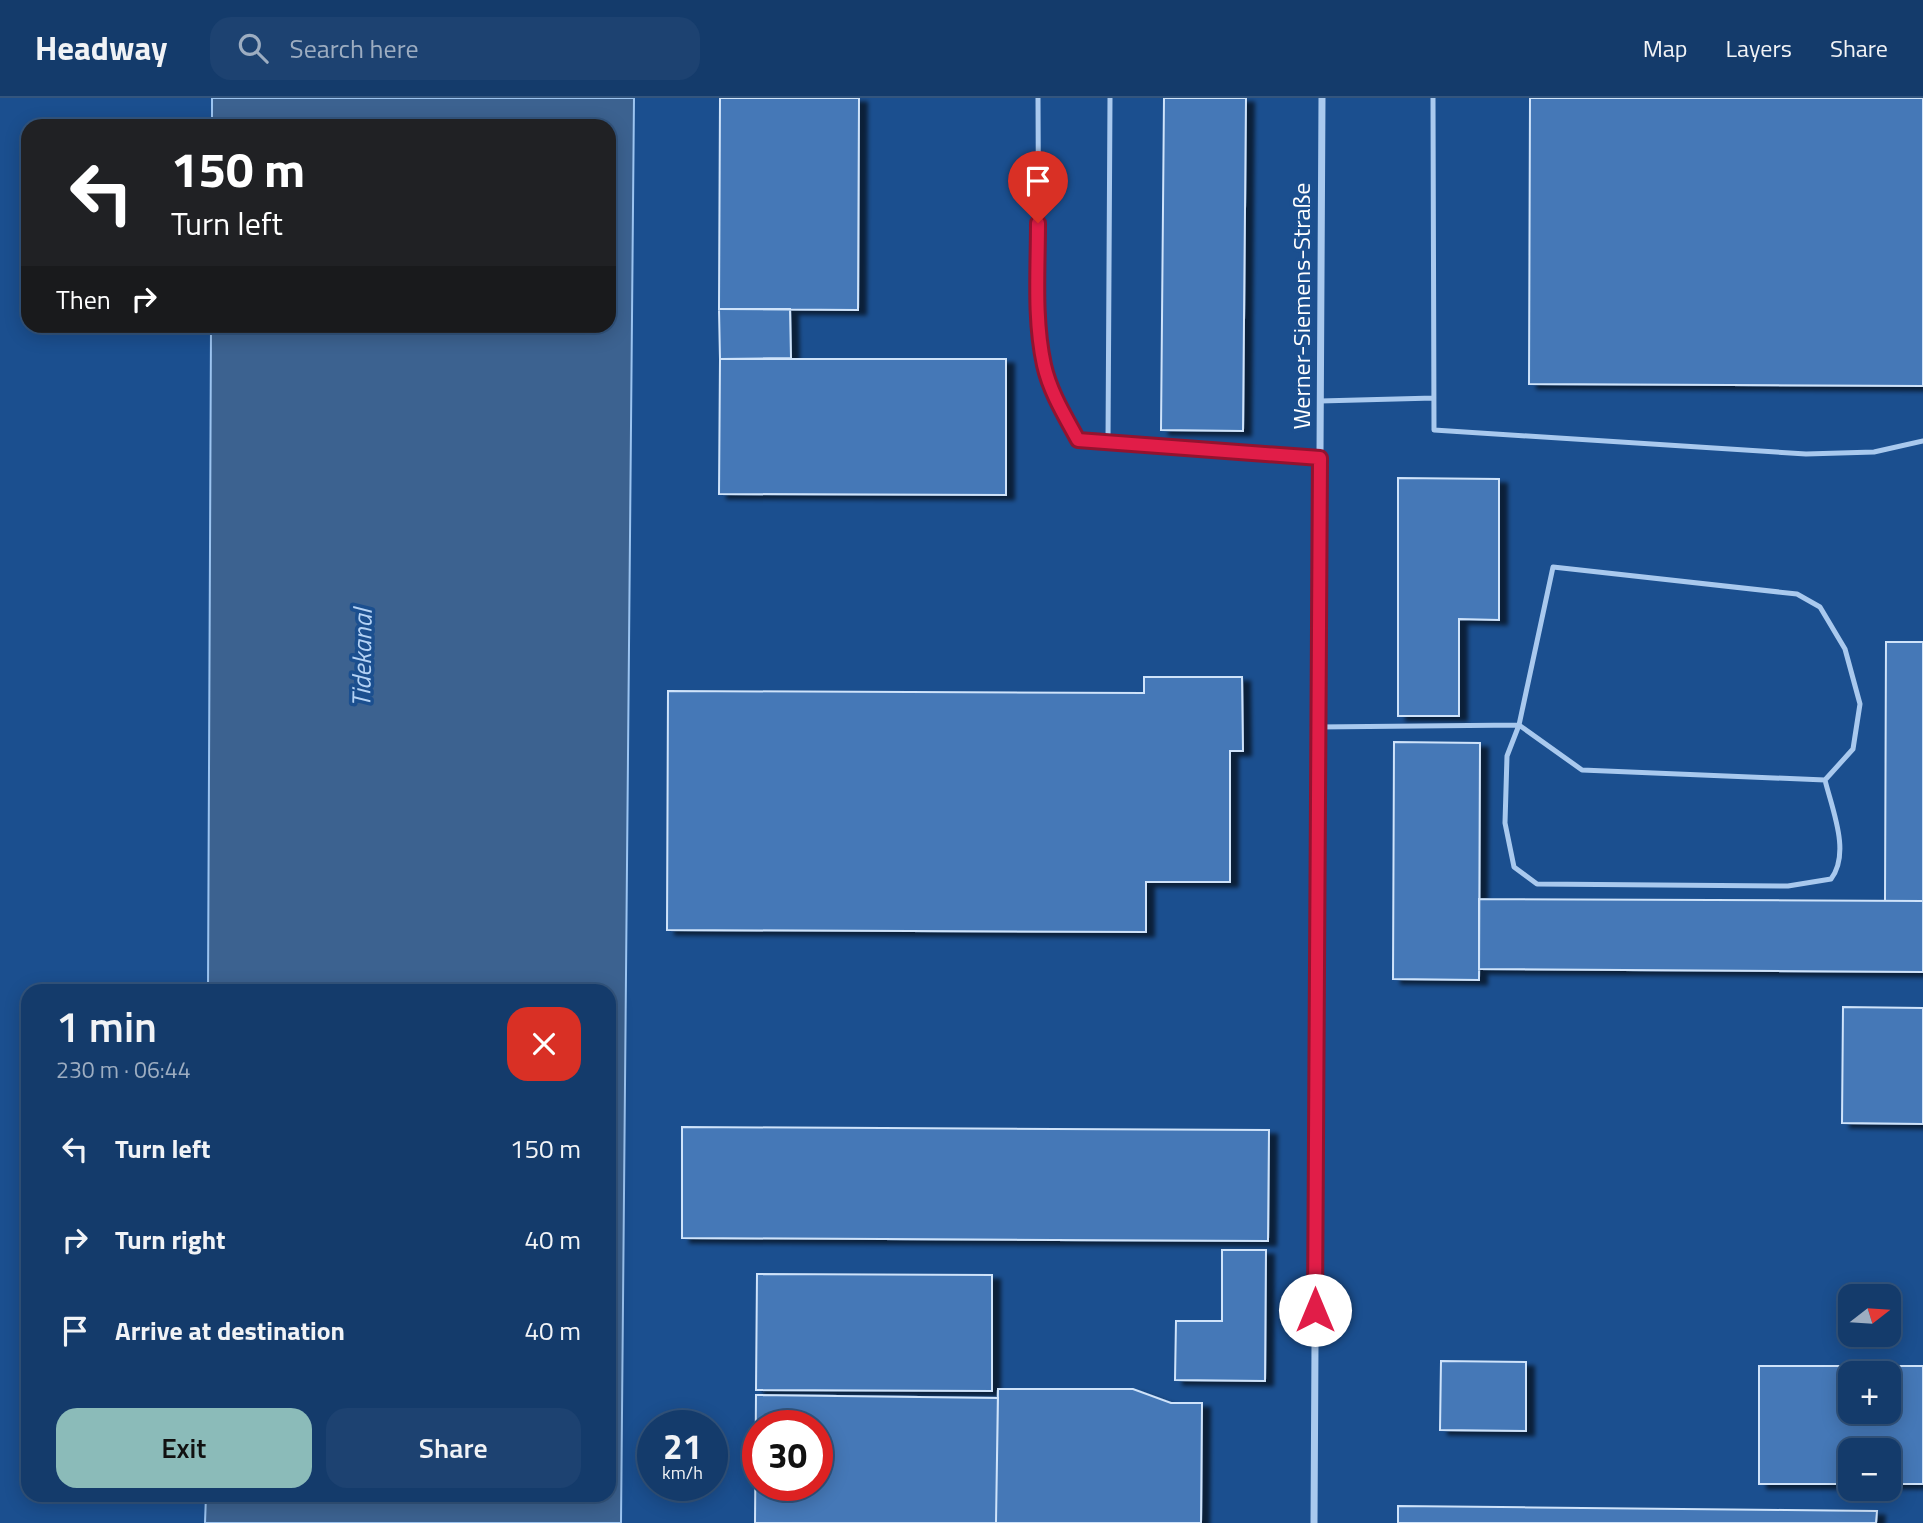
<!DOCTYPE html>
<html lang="en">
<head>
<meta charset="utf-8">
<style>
  :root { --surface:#143b6b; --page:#1d4271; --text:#f1f3f6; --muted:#9dadc1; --line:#33557e; --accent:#8bbbb9 }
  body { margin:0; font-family:"Titillium Web",sans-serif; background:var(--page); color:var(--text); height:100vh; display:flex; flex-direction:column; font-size:26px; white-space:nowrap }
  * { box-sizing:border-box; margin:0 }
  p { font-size:23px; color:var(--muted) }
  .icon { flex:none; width:38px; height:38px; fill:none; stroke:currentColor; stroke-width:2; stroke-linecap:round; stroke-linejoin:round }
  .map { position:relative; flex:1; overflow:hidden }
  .panel { position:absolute; left:21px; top:886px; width:595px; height:518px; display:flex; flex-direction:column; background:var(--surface); border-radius:21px; box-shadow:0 4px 18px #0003,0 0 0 2px var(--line) }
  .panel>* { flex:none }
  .banner { position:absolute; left:21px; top:21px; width:595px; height:214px; border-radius:21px; box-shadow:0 4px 18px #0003,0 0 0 2px var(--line); background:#202124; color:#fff; overflow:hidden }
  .needle { width:46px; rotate:73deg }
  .tools { position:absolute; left:1838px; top:1186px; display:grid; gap:14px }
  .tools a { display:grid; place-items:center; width:63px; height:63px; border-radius:14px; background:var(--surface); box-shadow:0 4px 18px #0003,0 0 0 2px var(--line); font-size:35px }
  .speed { position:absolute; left:637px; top:1312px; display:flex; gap:14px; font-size:35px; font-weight:700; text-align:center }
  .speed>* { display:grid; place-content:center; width:91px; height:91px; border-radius:50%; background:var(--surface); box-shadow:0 4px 18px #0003,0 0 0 2px var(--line); line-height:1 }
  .speed small { font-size:18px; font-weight:400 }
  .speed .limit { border:10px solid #d22; background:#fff; color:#111 }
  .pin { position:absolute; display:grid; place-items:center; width:60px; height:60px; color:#fff; margin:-72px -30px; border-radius:50% 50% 50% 0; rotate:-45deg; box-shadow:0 0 7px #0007 }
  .pin .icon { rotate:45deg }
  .me { position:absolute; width:77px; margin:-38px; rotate:0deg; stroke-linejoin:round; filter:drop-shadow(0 0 5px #0008) }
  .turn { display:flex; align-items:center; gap:24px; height:147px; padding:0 35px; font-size:32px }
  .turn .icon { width:91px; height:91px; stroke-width:2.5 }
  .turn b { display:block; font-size:49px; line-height:60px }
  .then { display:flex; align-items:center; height:66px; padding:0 35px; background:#0003; gap:14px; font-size:26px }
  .round { display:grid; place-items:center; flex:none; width:74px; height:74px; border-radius:21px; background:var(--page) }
  .headline { display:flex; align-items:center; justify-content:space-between; height:119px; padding:0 35px }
  h1 { font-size:42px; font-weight:600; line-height:52px }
  .action { display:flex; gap:14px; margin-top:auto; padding:14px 35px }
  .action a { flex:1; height:80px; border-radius:21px; background:var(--accent); color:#111; font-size:28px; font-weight:600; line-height:80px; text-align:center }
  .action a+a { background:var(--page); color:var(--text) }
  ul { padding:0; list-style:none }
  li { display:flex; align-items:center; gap:21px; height:91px; padding:0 35px }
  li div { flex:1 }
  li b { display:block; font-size:26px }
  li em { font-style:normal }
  header { display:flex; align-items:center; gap:42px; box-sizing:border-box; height:98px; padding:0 35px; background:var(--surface); border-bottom:2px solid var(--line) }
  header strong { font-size:33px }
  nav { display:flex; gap:38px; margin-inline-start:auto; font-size:24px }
  .search { width:490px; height:63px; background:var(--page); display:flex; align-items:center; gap:18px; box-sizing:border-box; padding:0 24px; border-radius:21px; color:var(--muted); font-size:26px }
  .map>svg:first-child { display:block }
  .water { fill:#3c6290; stroke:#9cc4f0; stroke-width:2 }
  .building { fill:#4478b7; stroke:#cfe3fa; stroke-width:2; fill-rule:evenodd; filter:url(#shadow) }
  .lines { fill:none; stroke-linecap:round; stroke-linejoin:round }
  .lane { stroke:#a9c9ee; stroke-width:5 }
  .street { stroke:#a9c9ee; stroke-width:7 }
  .route-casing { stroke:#92132f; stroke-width:18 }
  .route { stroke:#e11d48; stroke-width:12 }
  .labels { text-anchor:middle; stroke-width:7; stroke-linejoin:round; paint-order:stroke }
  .street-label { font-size:24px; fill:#fff; stroke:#1b4f8f }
  .water-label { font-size:26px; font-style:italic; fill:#b5d3f5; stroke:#1b4f8f }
</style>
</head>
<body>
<header>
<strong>Headway</strong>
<div class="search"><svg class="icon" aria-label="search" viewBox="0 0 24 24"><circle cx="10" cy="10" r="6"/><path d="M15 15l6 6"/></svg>Search here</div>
<nav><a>Map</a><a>Layers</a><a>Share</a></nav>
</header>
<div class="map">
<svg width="1923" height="1425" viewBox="0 0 1923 1425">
  <defs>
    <filter id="shadow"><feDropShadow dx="8" dy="4.5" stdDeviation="2" flood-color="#0009"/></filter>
  </defs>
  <rect width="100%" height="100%" fill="#1b4f8f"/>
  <path class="water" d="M212,0H634L621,1425H205L206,1397L609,1396V892H208L211,228H609V28H212Z"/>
  <path class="building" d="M720,0H859L858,212L719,211Z
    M1164,0H1246L1243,333L1161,332Z
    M1530,0H1923V288L1529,286Z
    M719,211H790L791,260L720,261Z
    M720,261H1006V397L719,396Z
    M1398,380L1499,381V522L1459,521V618H1398Z
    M1886,544H1923V803H1885Z
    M1144,579H1242L1243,653H1230V784H1146V834L667,832L668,593L1144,595Z
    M1394,644L1480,645L1479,882L1393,881Z
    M1479,801L1923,803V874L1479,871Z
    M1843,909L1923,910V1026L1842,1025Z
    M682,1029L1269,1032L1268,1143L682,1140Z
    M1222,1152H1266L1265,1283L1175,1282L1176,1223H1222Z
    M757,1176L992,1177V1293L756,1292Z
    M1441,1263L1526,1264V1333L1440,1332Z
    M1759,1268H1923V1386H1888V1353H1850V1386H1759ZM1850,1276H1888V1314H1850Z
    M998,1291H1133L1171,1305H1202L1201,1425H996Z
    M756,1297L998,1300L996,1425H755ZM758,1328H817V1388H758Z
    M1398,1408L1877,1413L1876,1425H1398Z"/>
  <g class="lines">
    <path class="lane" d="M1038,0L1039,225L1044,268L1056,302L1078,342L1320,360
      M1433,0L1434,332L1806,356L1874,354L1923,343
      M1320,303L1434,300
      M1108,344L1110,0
      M1318,629L1519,627L1582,672L1825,682L1853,651L1860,606L1845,551L1820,509L1797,496L1553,469L1519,627L1507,658L1505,725L1514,769L1537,786L1788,788L1831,781C1851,755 1832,711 1825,682"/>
    <path class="street" d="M1314,1425L1322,0"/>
  </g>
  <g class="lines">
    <g class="route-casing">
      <path id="route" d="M1038,125C1038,172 1034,221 1044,267C1050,294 1065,318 1078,342L1320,360L1315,1212"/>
    </g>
    <use href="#route" class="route"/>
  </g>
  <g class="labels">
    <g class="street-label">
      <text transform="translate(1302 208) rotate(-90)" y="8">Werner-Siemens-Straße</text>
    </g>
    <g class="water-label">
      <text transform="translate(362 560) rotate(-89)" y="9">Tidekanal</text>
    </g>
  </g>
</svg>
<div class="tools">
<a><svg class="needle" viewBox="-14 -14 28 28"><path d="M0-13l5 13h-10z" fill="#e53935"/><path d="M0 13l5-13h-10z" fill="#9dadc1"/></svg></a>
<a>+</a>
<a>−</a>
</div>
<div class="speed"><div>21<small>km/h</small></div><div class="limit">30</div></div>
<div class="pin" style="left:1038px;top:125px;background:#d93025"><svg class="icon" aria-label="arrive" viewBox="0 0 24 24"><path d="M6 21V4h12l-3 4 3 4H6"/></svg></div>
<svg class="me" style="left:1315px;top:1212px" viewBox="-20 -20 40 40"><circle r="19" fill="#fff"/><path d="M0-13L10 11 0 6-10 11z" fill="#e11d48"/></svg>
<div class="banner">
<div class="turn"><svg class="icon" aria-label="left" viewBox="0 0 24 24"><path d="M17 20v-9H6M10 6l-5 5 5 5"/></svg><div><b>150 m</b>Turn left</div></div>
<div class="then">Then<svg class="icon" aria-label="right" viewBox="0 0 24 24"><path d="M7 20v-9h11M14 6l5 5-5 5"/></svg></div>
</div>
<section class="panel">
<div class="headline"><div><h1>1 min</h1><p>230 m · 06:44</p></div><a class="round" style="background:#d93025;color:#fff"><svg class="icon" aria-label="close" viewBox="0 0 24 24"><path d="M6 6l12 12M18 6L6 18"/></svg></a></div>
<ul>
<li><svg class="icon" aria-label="left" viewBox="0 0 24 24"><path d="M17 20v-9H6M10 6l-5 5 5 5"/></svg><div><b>Turn left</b></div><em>150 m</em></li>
<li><svg class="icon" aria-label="right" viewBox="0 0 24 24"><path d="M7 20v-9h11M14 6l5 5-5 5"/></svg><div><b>Turn right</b></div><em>40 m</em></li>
<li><svg class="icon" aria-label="arrive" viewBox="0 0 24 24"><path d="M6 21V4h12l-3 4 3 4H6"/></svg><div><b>Arrive at destination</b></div><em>40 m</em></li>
</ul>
<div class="action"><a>Exit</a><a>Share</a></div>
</section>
</div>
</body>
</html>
